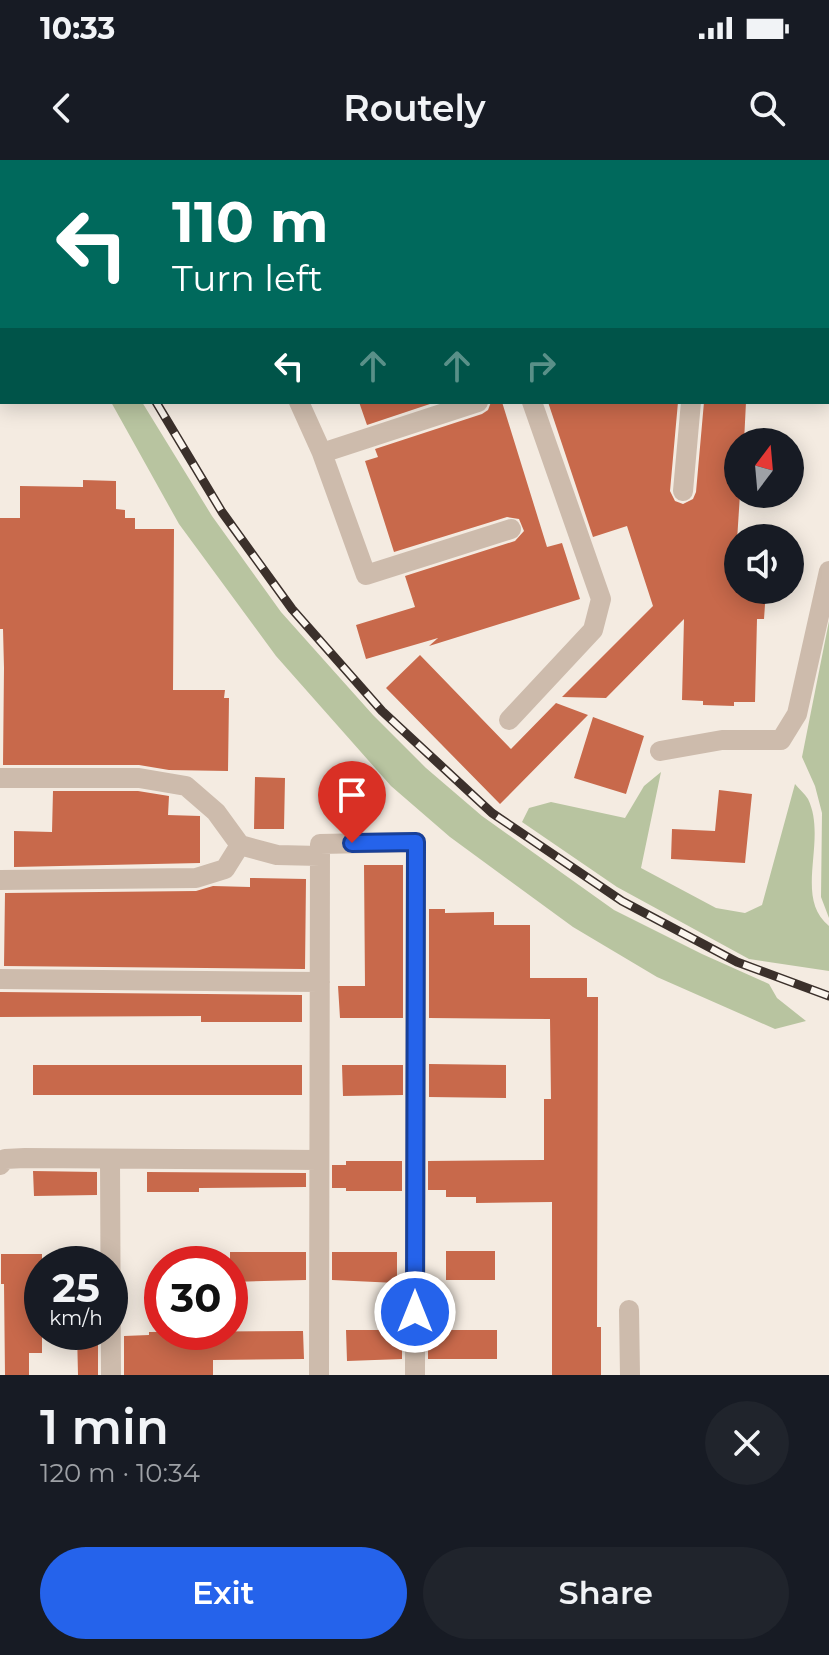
<!DOCTYPE html>
<html lang="en">
<head>
<meta charset="utf-8">
<style>
  :root { --surface:#171b24; --page:#20242c; --text:#f1f3f6; --muted:#9ea1a6; --accent:#2563eb }
  body { margin:0; font-family:Montserrat,sans-serif; background:var(--page); color:var(--text); height:100vh; display:flex; flex-direction:column; font-size:30px; white-space:nowrap }
  * { box-sizing:border-box; margin:0 }
  p { font-size:26px; color:var(--muted) }
  .icon { flex:none; width:44px; height:44px; fill:none; stroke:currentColor; stroke-width:2; stroke-linecap:round; stroke-linejoin:round }
  .map { position:relative; height:1215px; overflow:hidden }
  .sheet { display:flex; flex-direction:column; background:var(--surface); flex:1 }
  .sheet>* { flex:none }
  .top-card { position:absolute; left:0px; top:0px; width:830px; height:244px; box-shadow:0 4px 20px #0003; background:#00695c; color:#fff; overflow:hidden }
  .needle { width:52px; rotate:16deg }
  .tools { position:absolute; left:724px; top:268px; display:grid; gap:16px }
  .tools a { display:grid; place-items:center; width:80px; height:80px; border-radius:50%; background:var(--surface); box-shadow:0 4px 20px #0003; font-size:40px }
  .speed { position:absolute; left:24px; top:1086px; display:flex; gap:16px; font-size:40px; font-weight:700; text-align:center }
  .speed>* { display:grid; place-content:center; width:104px; height:104px; border-radius:50%; background:var(--surface); box-shadow:0 4px 20px #0003; line-height:1 }
  .speed small { font-size:20px; font-weight:400 }
  .speed .limit { border:12px solid #d22; background:#fff; color:#111 }
  .pin { position:absolute; display:grid; place-items:center; width:68px; height:68px; color:#fff; margin:-82px -34px; border-radius:50% 50% 50% 0; rotate:-45deg; box-shadow:0 0 8px #0007 }
  .pin .icon { rotate:45deg }
  .me { position:absolute; width:88px; margin:-44px; rotate:0deg; stroke-linejoin:round; filter:drop-shadow(0 0 6px #0008) }
  .turn { display:flex; align-items:center; gap:28px; height:168px; padding:0 40px; font-size:36px }
  .turn .icon { width:104px; height:104px; stroke-width:2.5 }
  .turn b { display:block; font-size:56px; line-height:68px }
  .lanes { display:flex; align-items:center; height:76px; padding:0 40px; background:#0003; justify-content:center; gap:40px; direction:ltr }
  .lanes .off { opacity:.35 }
  .round { display:grid; place-items:center; flex:none; width:84px; height:84px; border-radius:42px; background:var(--page) }
  .overview { display:flex; align-items:center; justify-content:space-between; height:136px; padding:0 40px }
  h1 { font-size:48px; font-weight:600; line-height:60px }
  .button { display:flex; gap:16px; margin-top:auto; padding:16px 40px }
  .button a { flex:1; height:92px; border-radius:48px; background:var(--accent); color:#fff; font-size:32px; font-weight:600; line-height:92px; text-align:center }
  .button a+a { background:var(--page); color:var(--text) }
  .status { display:flex; justify-content:space-between; align-items:center; height:56px; padding:0 40px; background:var(--surface); direction:ltr }
  .status svg { height:22px; fill:currentColor }
  header { display:flex; justify-content:space-between; align-items:center; height:104px; padding:0 40px; background:var(--surface); font-size:36px; font-weight:600 }
  .map>svg:first-child { display:block }
  .green { fill:#b8c4a0 }
  .building { fill:#c8694b }
  .lines { fill:none; stroke-linecap:round; stroke-linejoin:round }
  .minor { stroke:#cdbbac; stroke-width:20 }
  .rail-casing { stroke:#3b302b; stroke-width:9 }
  .rail { stroke:#fbf5ee; stroke-width:6; stroke-dasharray:18; stroke-linecap:butt }
  .route-casing { stroke:#184099; stroke-width:20 }
  .route { stroke:#2563eb; stroke-width:14 }
</style>
</head>
<body>
<div class="status"><b>10:33</b><svg viewBox="0 0 49 12"><path d="M0 12V9h3v3zM5 12V6h3v6zM10 12V3h3v9zM15 12V0h3v12zM26 1h20v11H26zM47 4h2v5h-2z"/></svg></div>
<header><svg class="icon" aria-label="back" viewBox="0 0 24 24"><path d="M15 5l-7 7 7 7"/></svg>Routely<svg class="icon" aria-label="search" viewBox="0 0 24 24"><circle cx="10" cy="10" r="6"/><path d="M15 15l6 6"/></svg></header>
<div class="map">
<svg width="829" height="1215" viewBox="0 0 829 1215">
  <rect width="100%" height="100%" fill="#f4ebe1"/>
  <path class="green" d="M111,242H142L212,356L281,452L373,555L426,608L482,656L614,750L702,794L769,824L777,838L806,861L775,869L657,817L573,767L450,677L391,626L276,496L179,364Z
    M829,461V758L821,737L822,653L815,626L802,597Z
    M661,612L641,708L716,748L745,753L762,745L795,624C799,629 805,634 808,639C828,680 793,737 829,766V811L749,799L617,727L522,662L529,648L551,642L625,658L644,626Z"/>
  <path class="building" d="M359,242H436L367,265Z
    M491,242H502L547,387L562,383L580,439L429,486L438,478L366,499L356,465L415,447L405,416L515,381L524,371L519,359L507,357L394,392L365,301L378,297L375,289L482,254L488,250Z
    M548,242H678L670,331L675,341L683,344L693,339L696,332L704,242H746L744,282H738V334H740L736,396L738,430H766L764,459H757L755,542H734V546L703,545V541L682,540L684,459L606,538L562,537L653,446L627,366L593,377Z
    M83,320L116,321V349L125,350V358H135V369H174L173,530H225L224,538H229L228,611L169,610L139,605H3L4,508L3,469H0V358H20V326L83,327Z
    M420,495L511,589L556,543L588,555L500,644L386,528Z
    M593,557L644,576L626,634L574,618Z
    M255,617L285,618L284,669H254Z
    M719,630L752,634L745,703L671,699L672,669L715,671Z
    M53,631H138L169,636L168,655L200,656V703L14,707V671L52,672Z
    M364,705H403V858H340L338,826H365Z
    M250,718L306,719L305,809L4,806L5,733L196,731L213,726L250,727Z
    M429,749H445V753L494,752V765H530V818H587V837H598L597,1167H601V1215H552V1042L476,1043V1037H446V1030H428V1001L544,1000V939H551L550,859L429,858Z
    M0,832L302,835V862H201V856L0,857Z
    M429,904L506,905V938L429,937Z
    M33,905H302V935H33Z
    M342,905H403V935L343,936Z
    M346,1001H402V1031H346V1028H332V1005H346Z
    M33,1011L97,1012V1035L34,1036Z
    M147,1012L306,1013V1027L199,1028V1032H147Z
    M446,1091H495V1120H446Z
    M230,1092H306V1120L230,1122Z
    M332,1092H397V1123L332,1120Z
    M1,1094H42V1193H29V1215H5L4,1124H1Z
    M346,1170H402V1199L347,1201Z
    M428,1170H497V1199H428Z
    M303,1171L304,1199L213,1200V1215H124V1176L149,1175V1172Z
    M77,1172H98V1215H78Z"/>
  <g class="lines">
    <path class="minor" d="M194,0L195,2
      M450,0V2
      M691,2V0
      M0,110H2
      M828,156H829
      M299,242L322,293L366,415L511,369
      M322,293L478,242
      M683,331L691,242
      M509,560L593,470L601,439L532,242
      M660,591L722,580H781L797,554L829,411
      M0,618H139L186,626L216,652L240,685L277,695L320,696
      M0,720L196,718L225,709L240,685
      M0,819L320,822
      M110,1000L111,1215
      M0,1005L5,999L25,998L319,1000
      M629,1150L630,1215
      M319,1215L320,684L416,682L415,1215"/>
    <g class="rail-casing">
      <path id="rail" d="M60,0V2
        M156,242L222,352L292,449L382,551L492,653L622,741L737,802L829,836"/>
    </g>
    <use href="#rail" class="rail"/>
  </g>
  <g class="lines">
    <g class="route-casing">
      <path id="route" d="M352,683L416,682L415,1152"/>
    </g>
    <use href="#route" class="route"/>
  </g>
</svg>
<div class="tools">
<a><svg class="needle" viewBox="-14 -14 28 28"><path d="M0-13l5 13h-10z" fill="#e53935"/><path d="M0 13l5-13h-10z" fill="#9ea1a6"/></svg></a>
<a><svg class="icon" aria-label="sound" viewBox="0 0 24 24"><path d="M4 9h4l5-4v14l-5-4H4zM17 9q2 3 0 6"/></svg></a>
</div>
<div class="speed"><div>25<small>km/h</small></div><div class="limit">30</div></div>
<div class="pin" style="left:352px;top:683px;background:#d93025"><svg class="icon" aria-label="arrive" viewBox="0 0 24 24"><path d="M6 21V4h12l-3 4 3 4H6"/></svg></div>
<svg class="me" style="left:415px;top:1152px" viewBox="-20 -20 40 40"><circle r="17" fill="#2563eb" stroke="#fff" stroke-width="3"/><path d="M0-11L8 9 0 5-8 9z" fill="#fff"/></svg>
<div class="top-card">
<div class="turn"><svg class="icon" aria-label="left" viewBox="0 0 24 24"><path d="M17 20v-9H6M10 6l-5 5 5 5"/></svg><div><b>110 m</b>Turn left</div></div>
<div class="lanes"><svg class="icon" aria-label="left" viewBox="0 0 24 24"><path d="M17 20v-9H6M10 6l-5 5 5 5"/></svg><svg class="icon off" aria-label="ahead" viewBox="0 0 24 24"><path d="M12 20V5M6 11l6-6 6 6"/></svg><svg class="icon off" aria-label="ahead" viewBox="0 0 24 24"><path d="M12 20V5M6 11l6-6 6 6"/></svg><svg class="icon off" aria-label="right" viewBox="0 0 24 24"><path d="M7 20v-9h11M14 6l5 5-5 5"/></svg></div>
</div>
</div>
<section class="sheet">
<div class="overview"><div><h1>1 min</h1><p>120 m · 10:34</p></div><a class="round"><svg class="icon" aria-label="close" viewBox="0 0 24 24"><path d="M6 6l12 12M18 6L6 18"/></svg></a></div>
<div class="button"><a>Exit</a><a>Share</a></div>
</section>
</body>
</html>
